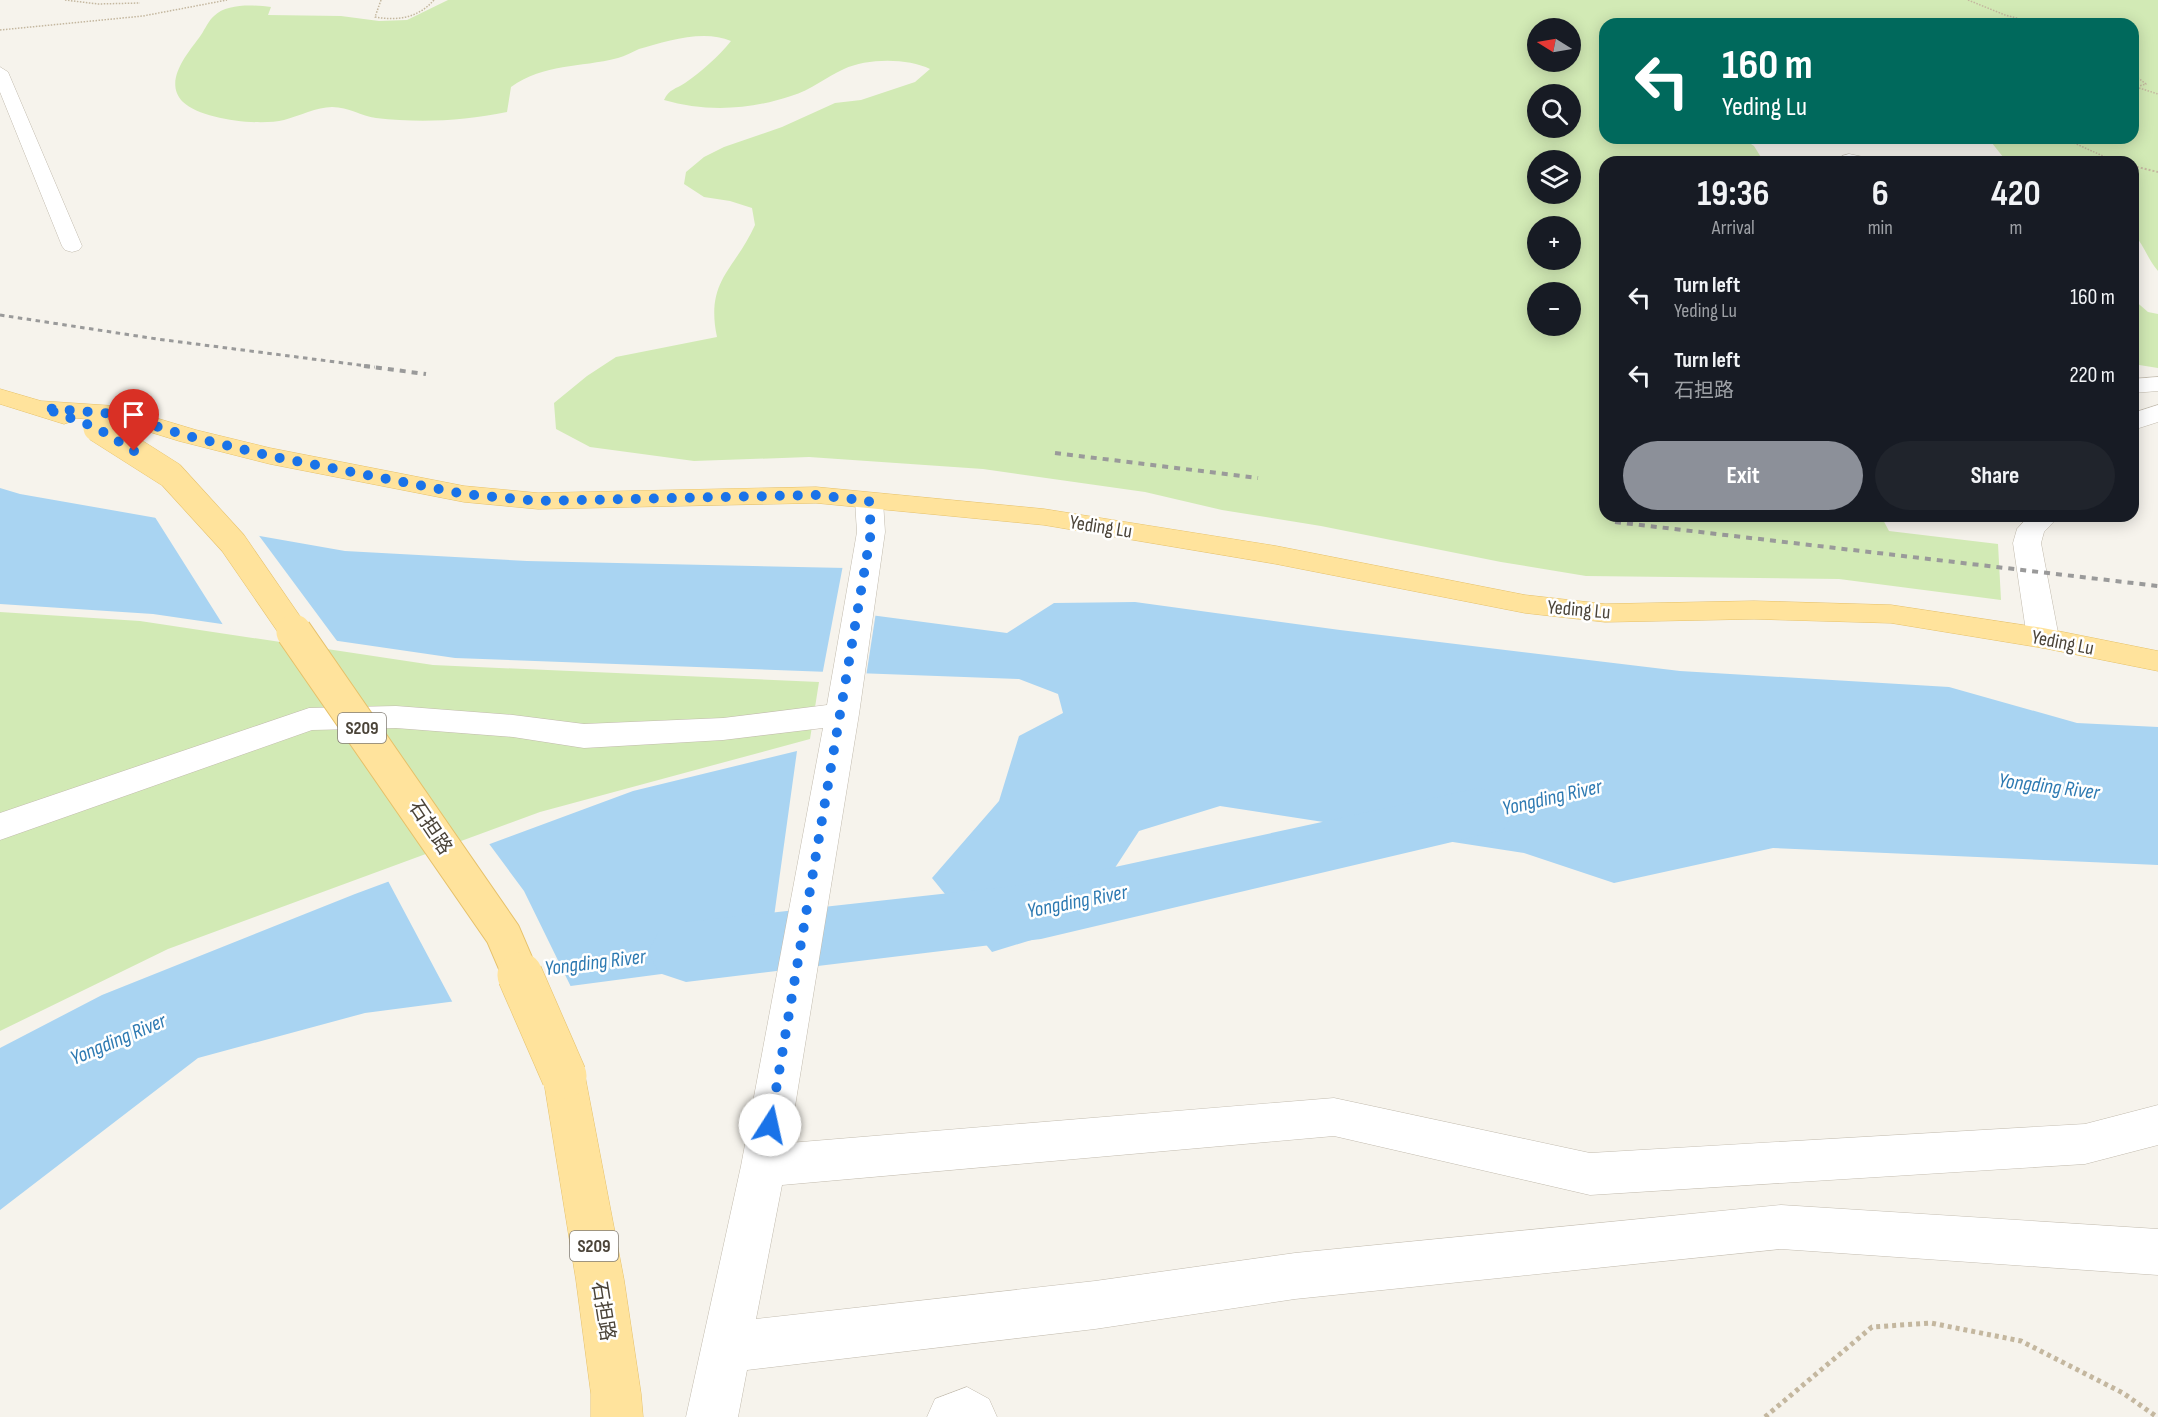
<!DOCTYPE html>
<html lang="en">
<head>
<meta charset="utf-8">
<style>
  :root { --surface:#171b24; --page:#20242c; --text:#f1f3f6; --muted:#9ea1a6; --accent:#8c9099 }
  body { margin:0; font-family:"Sofia Sans Condensed","Noto Sans SC",sans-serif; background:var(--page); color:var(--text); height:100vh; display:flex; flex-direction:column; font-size:22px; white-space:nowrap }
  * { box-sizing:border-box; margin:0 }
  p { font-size:20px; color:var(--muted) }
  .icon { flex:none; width:33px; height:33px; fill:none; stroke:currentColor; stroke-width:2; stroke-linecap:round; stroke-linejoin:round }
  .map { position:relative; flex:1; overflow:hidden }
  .panel { position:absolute; left:1599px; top:156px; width:540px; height:366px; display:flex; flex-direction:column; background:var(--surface); border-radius:18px; box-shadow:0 3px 15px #0003 }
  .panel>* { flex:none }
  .banner { position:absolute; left:1599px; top:18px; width:540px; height:126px; border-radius:18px; box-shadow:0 3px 15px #0003; background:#00695c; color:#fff; overflow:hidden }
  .needle { width:39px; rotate:281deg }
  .buttons { position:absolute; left:1527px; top:18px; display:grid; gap:12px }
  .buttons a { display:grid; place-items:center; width:54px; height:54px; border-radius:50%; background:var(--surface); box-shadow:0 3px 15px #0003; font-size:30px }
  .pin { position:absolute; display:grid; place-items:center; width:51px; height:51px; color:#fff; margin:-62px -26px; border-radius:50% 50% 50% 0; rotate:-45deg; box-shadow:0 0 6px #0007 }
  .pin .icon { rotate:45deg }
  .me { position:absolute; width:66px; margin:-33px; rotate:10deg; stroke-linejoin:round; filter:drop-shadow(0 0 4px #0008) }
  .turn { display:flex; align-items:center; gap:21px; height:126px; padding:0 24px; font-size:27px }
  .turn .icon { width:78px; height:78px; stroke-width:2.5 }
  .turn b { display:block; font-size:42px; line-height:51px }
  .eta { display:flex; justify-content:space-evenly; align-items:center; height:102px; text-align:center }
  .eta b { font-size:36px; font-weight:700; line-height:42px }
  .button { display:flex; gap:12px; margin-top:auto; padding:12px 24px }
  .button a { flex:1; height:69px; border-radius:36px; background:var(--accent); color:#fff; font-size:24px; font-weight:700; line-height:69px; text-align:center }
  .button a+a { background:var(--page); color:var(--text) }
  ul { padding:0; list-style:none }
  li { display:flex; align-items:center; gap:18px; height:78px; padding:0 24px }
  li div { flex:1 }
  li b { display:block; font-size:22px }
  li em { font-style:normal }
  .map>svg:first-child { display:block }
  .green { fill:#d2eab5; fill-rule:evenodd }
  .water { fill:#a9d4f2 }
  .pier { fill:#f6f3ec }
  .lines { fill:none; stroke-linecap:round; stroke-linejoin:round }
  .river { fill:#a9d4f2; fill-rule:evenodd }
  .minor-casing { stroke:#c2bbae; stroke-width:1 }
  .major-casing { stroke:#e6c16a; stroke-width:1 }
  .path-far2 { stroke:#c4b79f; stroke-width:1.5; stroke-dasharray:1.5 1.5; stroke-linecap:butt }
  .path-far1 { stroke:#c4b79f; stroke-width:2; stroke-dasharray:2 2; stroke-linecap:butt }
  .path { stroke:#c4b79f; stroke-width:5; stroke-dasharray:4 4; stroke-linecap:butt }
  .minor { fill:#fff; fill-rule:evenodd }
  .major { fill:#ffe39c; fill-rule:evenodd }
  .rail-far1 { stroke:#9a9a9a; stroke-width:3; stroke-dasharray:4.5 4.5; stroke-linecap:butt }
  .rail { stroke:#9a9a9a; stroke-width:4; stroke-dasharray:6 6; stroke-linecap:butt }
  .major-bridge-far2-casing { stroke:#e6c16a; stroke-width:28; stroke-linecap:butt }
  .major-bridge-far1-casing { stroke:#e6c16a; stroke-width:37; stroke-linecap:butt }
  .major-bridge-casing { stroke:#e6c16a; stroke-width:46; stroke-linecap:butt }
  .major-bridge-far2 { stroke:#ffe39c; stroke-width:27 }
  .major-bridge-far1 { stroke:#ffe39c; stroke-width:35 }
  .major-bridge { stroke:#ffe39c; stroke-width:45 }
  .route { stroke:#1a73e8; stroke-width:10; stroke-dasharray:0 18 }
  .labels { text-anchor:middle; stroke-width:5; stroke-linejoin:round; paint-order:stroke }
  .shield { fill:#fff; stroke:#817c74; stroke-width:1.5 }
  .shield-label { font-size:18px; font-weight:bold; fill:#4b4439 }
  .street-label { font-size:20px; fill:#4b4439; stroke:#fff }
  .water-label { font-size:21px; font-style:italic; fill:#2e7ab2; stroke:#fff }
</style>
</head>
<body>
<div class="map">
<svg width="2158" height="1417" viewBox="0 0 2158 1417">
  <rect width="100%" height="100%" fill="#f6f3ec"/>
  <path class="green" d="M448,0H2158V271C2147,258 2144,245 2133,233V162H2007L1988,138H2133V24H1605V138H1742L1754,146L1764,162H1605V516H1881L1889,531L1998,544L2001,600L1839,579L1586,576L1501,562L1321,526L1222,510L1145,492L983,469L809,457L694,461L590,447L556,429L554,403L587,376L616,357L717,337C705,280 735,270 755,225L752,208L730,201L704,197L684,184L686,172L704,157L724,147L782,127L835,103L861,100L915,82L930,69C908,58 867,58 844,69C826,77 811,90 791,96C750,110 705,112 664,100C669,89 676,89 685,83C702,71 718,57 731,41C704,29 666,41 639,49C632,52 625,56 618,58C579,68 545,63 511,87L507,112C463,121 420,123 376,118C361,116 349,107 332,107C317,107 299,116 284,120C260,126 202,120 183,102C162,81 189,52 201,35C205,29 209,20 214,16C227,3 254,5 271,7L268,15L341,16L379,21L407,20ZM1538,28H1570V62H1538ZM1538,94H1570V128H1538ZM1538,160H1570V194H1538ZM1538,226H1570V260H1538ZM1538,292H1570V326H1538Z
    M2133,299L2148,312L2158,314V368L2133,364Z
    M0,612L140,621L433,665L819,682L810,739L540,812L168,949L0,1031Z"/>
  <path class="water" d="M0,488L20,494L345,551L527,561L846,568L840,611L1007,633L1054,603L1135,602L1340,630L1680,671L1949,687L2077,723L2158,727V865L1773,848L1614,883L1524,853L1220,806L1139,831L1077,926L992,952L932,878L999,801L1019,736L1063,713L1058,694L1019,679L455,658L153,614L0,604Z
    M797,751L768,960L365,1013L198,1058L0,1210V1048L102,995L355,894L633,791Z"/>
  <path class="pier" d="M153,514L257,533L340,645L225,628Z
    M843,565L849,568L844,608L876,612L866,677L822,676Z
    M487,841L524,891L572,989L454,1005L387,879Z"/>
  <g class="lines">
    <path class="river" d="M1479,788L1503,796L1513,813L1503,830L1041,939L686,982L659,973L648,952L659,931L686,922L1041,883Z"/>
    <g class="minor-casing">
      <path id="minor" d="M0,67L8,72L82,246L79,250L72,252L65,250L62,246L0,92Z
        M1849,154L1868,158L1870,162H1841L1842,156Z
        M2158,377V391L2133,393V379Z
        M2158,405V422L2133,430V413Z
        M869,493L879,495L883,501L885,532L859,714L789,1143L1334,1098L1590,1153L2085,1124L2158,1105V1145L2085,1164L1590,1195L1334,1136L782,1185L756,1319L1095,1281L1295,1253L1781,1205L2158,1229V1275L1781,1249L1295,1299L1095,1329L747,1370L738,1417H686L741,1166L823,728L723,740L584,748L513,737L396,728L312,730L0,840V813L309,708L396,706L513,715L584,724L723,718L827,705L857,532L855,501L859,495Z
        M2029,516H2059L2044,532L2041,543L2059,638L2054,645L2043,648L2032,645L2027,638L2013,543L2017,529Z
        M967,1387L989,1399L997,1417H927L935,1399Z"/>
    </g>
    <g class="major-casing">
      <path id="major" d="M0,389L41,401L116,406L196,430L270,448L464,486L538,493L816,487L1044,509L1276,546L1525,595L1605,604L1754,601L1891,605L2043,628L2158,651V671L2043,648L1891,623L1754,619L1605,622L1525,613L1276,564L1044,525L816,503L538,509L464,502L270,464L179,441L114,421L75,418L73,421L64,424L0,404Z
        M564,1058L579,1063L585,1076L624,1280L641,1394L643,1417H591V1394L576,1280L543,1076L549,1063Z"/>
    </g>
    <path class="path-far2" d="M65,0L98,4L140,3
      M381,0L375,17C398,21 418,18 434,0
      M1968,0L2005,15L2039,24
      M0,30L143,16L227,0
      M2133,74L2146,84L2136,87L2158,94
      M2063,138L2114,161"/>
    <path class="path-far1" d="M2111,159L2117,162
      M2133,166L2158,172"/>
    <path class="path" d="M1765,1417L1872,1327L1931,1323L2021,1341L2123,1393L2157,1417"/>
    <use href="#minor" class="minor"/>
    <use href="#major" class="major"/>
    <path class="rail-far1" d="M0,315L157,339L375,367"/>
    <path class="rail" d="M364,366L426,374
      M1055,453L1258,478
      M1615,522L2158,586"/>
    <g class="major-bridge-far2-casing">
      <path id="major-bridge-far2" d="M97,428L171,475L233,543L295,633"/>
    </g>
    <g class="major-bridge-far1-casing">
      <path id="major-bridge-far1" d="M294,632L503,934L521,976"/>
    </g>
    <g class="major-bridge-casing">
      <path id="major-bridge" d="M520,975L564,1076"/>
    </g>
    <use href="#major-bridge-far2" class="major-bridge-far2"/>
    <use href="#major-bridge-far1" class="major-bridge-far1"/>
    <use href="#major-bridge" class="major-bridge"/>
  </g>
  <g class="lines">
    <path class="route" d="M134,451L97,428L44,408L116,414L188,436L270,456L464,494L538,501L816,495L869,501L871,532L770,1125"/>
  </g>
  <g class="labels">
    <g class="shield">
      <rect x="338" y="713" width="48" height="30" rx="4.5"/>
      <rect x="570" y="1231" width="48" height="30" rx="4.5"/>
    </g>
    <g class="shield-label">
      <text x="362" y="734">S209</text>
      <text x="594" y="1252">S209</text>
    </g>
    <g class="street-label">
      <text transform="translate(1101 526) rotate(9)" y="7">Yeding Lu</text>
      <text transform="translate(1579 609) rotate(5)" y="7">Yeding Lu</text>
      <text transform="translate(2063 642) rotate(11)" y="7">Yeding Lu</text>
      <text transform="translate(431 827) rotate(56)" y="7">石担路</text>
      <text transform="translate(604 1311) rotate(81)" y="7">石担路</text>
    </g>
    <g class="water-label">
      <text transform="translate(2049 786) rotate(7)" y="7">Yongding River</text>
      <text transform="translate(1552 797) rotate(-13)" y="7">Yongding River</text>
      <text transform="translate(1077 901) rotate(-11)" y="7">Yongding River</text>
      <text transform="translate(595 962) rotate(-7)" y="7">Yongding River</text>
      <text transform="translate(118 1039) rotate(-23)" y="7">Yongding River</text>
    </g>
  </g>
</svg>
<div class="buttons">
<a><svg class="needle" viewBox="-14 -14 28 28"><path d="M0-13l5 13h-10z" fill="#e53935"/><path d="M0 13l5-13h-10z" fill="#9ea1a6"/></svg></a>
<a><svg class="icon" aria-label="search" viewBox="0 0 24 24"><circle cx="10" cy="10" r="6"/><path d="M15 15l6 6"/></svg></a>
<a><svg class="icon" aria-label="layers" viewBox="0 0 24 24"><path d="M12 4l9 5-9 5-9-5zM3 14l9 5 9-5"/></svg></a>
<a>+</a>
<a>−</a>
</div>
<div class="pin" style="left:134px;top:451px;background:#d93025"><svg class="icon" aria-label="arrive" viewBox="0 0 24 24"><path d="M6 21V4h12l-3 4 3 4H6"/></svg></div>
<svg class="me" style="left:770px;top:1125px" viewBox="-20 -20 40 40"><circle r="19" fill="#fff"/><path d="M0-13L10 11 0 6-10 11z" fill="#1a73e8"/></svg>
<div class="banner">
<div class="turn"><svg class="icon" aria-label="left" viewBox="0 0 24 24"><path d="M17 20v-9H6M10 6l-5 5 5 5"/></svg><div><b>160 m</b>Yeding Lu</div></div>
</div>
<section class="panel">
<div class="eta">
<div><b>19:36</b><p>Arrival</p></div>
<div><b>6</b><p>min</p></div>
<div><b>420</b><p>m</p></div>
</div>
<ul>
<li><svg class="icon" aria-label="left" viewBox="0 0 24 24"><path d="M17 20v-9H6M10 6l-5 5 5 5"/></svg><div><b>Turn left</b><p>Yeding Lu</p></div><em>160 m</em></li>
<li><svg class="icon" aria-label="left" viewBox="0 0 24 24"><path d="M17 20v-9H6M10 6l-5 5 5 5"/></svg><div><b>Turn left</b><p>石担路</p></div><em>220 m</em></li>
</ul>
<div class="button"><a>Exit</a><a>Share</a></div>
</section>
</div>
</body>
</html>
